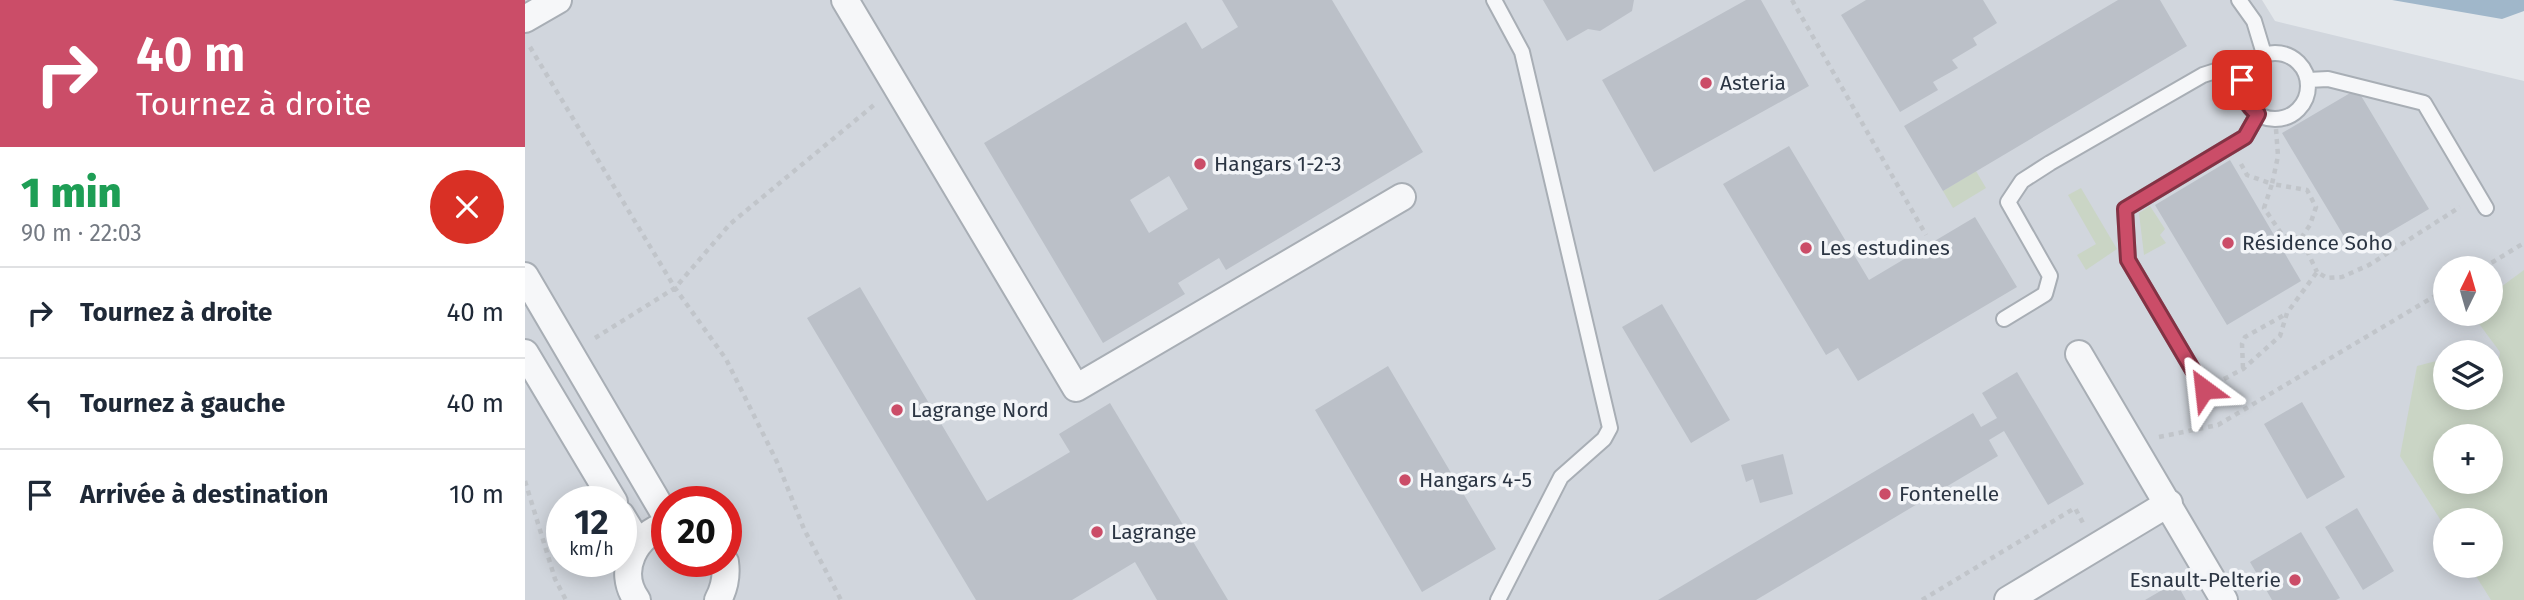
<!DOCTYPE html>
<html lang="fr">
<head>
<meta charset="utf-8">
<style>
  :root { --surface:#fff; --page:#f6f6f7; --text:#1f2937; --muted:#747a83; --line:#e0e1e3 }
  body { margin:0; font-family:"Fira Sans",sans-serif; background:var(--page); color:var(--text); height:100vh; display:flex; flex-direction:column; font-size:26px; white-space:nowrap }
  * { box-sizing:border-box; margin:0 }
  p { font-size:23px; color:var(--muted) }
  .icon { flex:none; width:38px; height:38px; fill:none; stroke:currentColor; stroke-width:2; stroke-linecap:round; stroke-linejoin:round }
  .map { position:relative; flex:1; overflow:hidden }
  .drawer { display:flex; flex-direction:column; background:var(--surface); width:525px }
  .drawer>* { flex:none }
  .guide { background:#cb4d68; color:#fff; overflow:hidden }
  .needle { width:46px; rotate:5deg }
  .fabs { position:absolute; left:1908px; top:256px; display:grid; gap:14px }
  .fabs a { display:grid; place-items:center; width:70px; height:70px; border-radius:50%; background:var(--surface); box-shadow:0 4px 18px #0003; font-size:35px }
  .speed { position:absolute; left:21px; top:486px; display:flex; gap:14px; font-size:35px; font-weight:700; text-align:center }
  .speed>* { display:grid; place-content:center; width:91px; height:91px; border-radius:50%; background:var(--surface); box-shadow:0 4px 18px #0003; line-height:1 }
  .speed small { font-size:18px; font-weight:400 }
  .speed .limit { border:10px solid #d22; background:#fff; color:#111 }
  .pin { position:absolute; display:grid; place-items:center; width:60px; height:60px; color:#fff; margin:-30px; border-radius:14px; box-shadow:0 4px 10px #0006 }
  .me { position:absolute; width:77px; margin:-38px; rotate:330deg; stroke-linejoin:round; filter:drop-shadow(0 0 5px #0008) }
  .turn { display:flex; align-items:center; gap:24px; height:147px; padding:0 21px; font-size:32px }
  .turn .icon { width:91px; height:91px; stroke-width:2.5 }
  .turn b { display:block; font-size:49px; line-height:60px }
  .round { display:grid; place-items:center; flex:none; width:74px; height:74px; border-radius:37px; background:var(--page) }
  .summary { display:flex; align-items:center; justify-content:space-between; height:119px; padding:0 21px }
  h1 { font-size:42px; font-weight:800; line-height:52px; color:#1e9e55 }
  ul { padding:0; list-style:none }
  li { display:flex; align-items:center; gap:21px; height:91px; padding:0 21px; border-top:2px solid var(--line) }
  li div { flex:1 }
  li b { display:block; font-size:26px }
  li em { font-style:normal }
  main { display:flex; flex:1; min-height:0 }
  .map>svg:first-child { display:block }
  .built { fill:#d1d6dd; fill-rule:evenodd }
  .green { fill:#cad5c5; fill-rule:evenodd }
  .water { fill:#a0b7ca }
  .building { fill:#bbc0c8; fill-rule:evenodd }
  .lines { fill:none; stroke-linecap:round; stroke-linejoin:round }
  .lane-casing { stroke:#a8aeb5; stroke-width:18 }
  .street-casing { stroke:#a8aeb5; stroke-width:30 }
  .path { stroke:#c1c5ca; stroke-width:4.5; stroke-dasharray:5 5; stroke-linecap:butt }
  .lane { stroke:#f6f7f9; stroke-width:14 }
  .street { stroke:#f6f7f9; stroke-width:26 }
  .route-casing { stroke:#843244; stroke-width:18 }
  .route { stroke:#cb4d68; stroke-width:12 }
  .poi-dot { fill:#cb4d68; stroke:#f3f5f8; stroke-width:2.5 }
  .labels { text-anchor:middle; stroke-width:7; stroke-linejoin:round; paint-order:stroke }
  .poi-label { font-size:21px; fill:#2b3543; stroke:#f3f5f8; text-anchor:start }
</style>
</head>
<body>
<main>
<section class="drawer">
<div class="guide">
<div class="turn"><svg class="icon" aria-label="right" viewBox="0 0 24 24"><path d="M7 20v-9h11M14 6l5 5-5 5"/></svg><div><b>40 m</b>Tournez à droite</div></div>
</div>
<div class="summary"><div><h1>1 min</h1><p>90 m · 22:03</p></div><a class="round" style="background:#d93025;color:#fff"><svg class="icon" aria-label="close" viewBox="0 0 24 24"><path d="M6 6l12 12M18 6L6 18"/></svg></a></div>
<ul>
<li><svg class="icon" aria-label="right" viewBox="0 0 24 24"><path d="M7 20v-9h11M14 6l5 5-5 5"/></svg><div><b>Tournez à droite</b></div><em>40 m</em></li>
<li><svg class="icon" aria-label="left" viewBox="0 0 24 24"><path d="M17 20v-9H6M10 6l-5 5 5 5"/></svg><div><b>Tournez à gauche</b></div><em>40 m</em></li>
<li><svg class="icon" aria-label="arrive" viewBox="0 0 24 24"><path d="M6 21V4h12l-3 4 3 4H6"/></svg><div><b>Arrivée à destination</b></div><em>10 m</em></li>
</ul>
</section>
<div class="map">
<svg width="1999" height="600" viewBox="0 0 1999 600">
  <rect width="100%" height="100%" fill="#e3e7eb"/>
  <path class="built" d="M0,0H1737L1750,21L1999,81V600H0ZM1920,268H1965V313H1920ZM1920,352H1965V397H1920ZM1920,436H1965V481H1920ZM37,502H96V562H37ZM142,502H201V562H142ZM1920,520H1965V565H1920Z"/>
  <path class="green" d="M1451,171L1461,188L1428,208L1418,191Z
    M1556,188L1592,249L1561,270L1552,255L1571,244L1543,195Z
    M1625,206L1640,229L1635,235L1641,243L1619,255L1614,213Z
    M1999,270V600H1966L1944,565H1965V520H1920V527L1875,456L1892,366L1915,360L1920,368V397H1965V390L1970,389L1975,352L1946,313H1965V295ZM1920,436H1965V481H1920Z"/>
  <path class="water" d="M1867,0H1999V11L1977,19Z"/>
  <path class="building" d="M697,0H807L898,152L701,270L694,258L653,283L660,294L578,343L459,143L661,22L677,49L713,27ZM644,176L663,209L624,233L605,200Z
    M1018,0H1109L1107,11L1075,31L1063,29L1042,41Z
    M1221,0H1236L1284,86L1129,172L1077,80Z
    M1341,0H1458L1472,23L1448,38L1452,45L1427,60L1433,68L1408,82L1413,90L1375,112L1316,15Z
    M1593,0H1635L1662,46L1418,191L1379,126Z
    M1832,89L1904,209L1829,253L1757,133Z
    M1264,146L1344,280L1450,217L1492,287L1333,381L1313,348L1301,355L1198,184Z
    M1705,160L1776,281L1702,325L1630,205Z
    M335,287L462,501L545,452L534,434L585,403L703,600H632L610,562L547,600H451L282,318Z
    M1137,304L1205,420L1166,443L1097,327Z
    M863,366L971,549L897,592L790,410Z
    M1492,372L1559,484L1523,505L1479,431L1464,440L1473,456L1231,600H1133L1448,413L1456,427L1472,418L1457,393Z
    M1777,402L1820,477L1782,499L1739,424Z
    M1258,454L1268,494L1235,503L1228,479L1221,482L1216,465Z
    M1832,508L1869,571L1838,590L1800,527Z
    M1776,532L1815,598L1811,600H1747L1725,562Z
    M1651,582L1661,600H1620Z"/>
  <g class="lines">
    <g class="lane-casing">
      <path id="lane" d="M969,0L997,52L1085,428L1079,439L1036,477L973,600
        M1714,0L1729,21L1739,54
        M1717 86a33 33 0 1 1 66 0a33 33 0 1 1-66 0Z
        M1783,80L1803,79L1899,103L1961,208
        M1479,319L1520,294L1525,276L1483,202L1497,181L1525,163L1678,75L1703,67L1721,69
        M1679,389L1603,260L1600,209L1720,137L1733,114"/>
    </g>
    <g class="street-casing">
      <path id="street" d="M320,0L551,388L877,197
        M0,19L33,0
        M0,276L142,518
        M0,353L89,502
        M1554,354L1699,600
        M96,515L113,543
        M112,600C91,571 110,534 142,525
        M193,600C200,587 202,576 200,562
        M1483,600L1644,503"/>
    </g>
    <path class="path" d="M1267,0L1401,235
      M5,47L150,288L201,359L253,464L279,529L316,600
      M1751,129L1753,156L1747,184L1782,190L1791,207L1785,225L1776,238
      M1716,164L1722,175L1747,184L1739,208L1758,236L1776,238L1792,272
      M1958,268L1999,243
      M70,338L150,288L205,224L349,105
      M1718,368L1717,344L1720,337L1761,314
      M1699,379L1718,369L1755,336L1762,313L1792,272L1802,278L1817,277L1844,265L1935,207
      M1634,437L1693,425L1920,290
      M0,481L30,579L41,600
      M1397,600L1550,508L1558,523"/>
    <use href="#lane" class="lane"/>
    <use href="#street" class="street"/>
  </g>
  <g class="lines">
    <g class="route-casing">
      <path id="route" d="M1679,389L1603,260L1600,209L1720,137L1733,114C1721,106 1718,95 1717,80"/>
    </g>
    <use href="#route" class="route"/>
  </g>
  <g class="poi-dot">
    <circle cx="1181" cy="83" r="7"/>
    <circle cx="675" cy="164" r="7"/>
    <circle cx="1703" cy="243" r="7"/>
    <circle cx="1281" cy="248" r="7"/>
    <circle cx="372" cy="410" r="7"/>
    <circle cx="880" cy="480" r="7"/>
    <circle cx="1360" cy="494" r="7"/>
    <circle cx="572" cy="532" r="7"/>
    <circle cx="1770" cy="580" r="7"/>
  </g>
  <g class="labels">
    <g class="poi-label">
      <text x="1195" y="90">Asteria</text>
      <text x="689" y="171">Hangars 1-2-3</text>
      <text x="1717" y="250">Résidence Soho</text>
      <text x="1295" y="255">Les estudines</text>
      <text x="386" y="417">Lagrange Nord</text>
      <text x="894" y="487">Hangars 4-5</text>
      <text x="1374" y="501">Fontenelle</text>
      <text x="586" y="539">Lagrange</text>
      <text x="1756" y="587" text-anchor="end">Esnault-Pelterie</text>
    </g>
  </g>
</svg>
<div class="fabs">
<a><svg class="needle" viewBox="-14 -14 28 28"><path d="M0-13l5 13h-10z" fill="#e53935"/><path d="M0 13l5-13h-10z" fill="#747a83"/></svg></a>
<a><svg class="icon" aria-label="layers" viewBox="0 0 24 24"><path d="M12 4l9 5-9 5-9-5zM3 14l9 5 9-5"/></svg></a>
<a>+</a>
<a>−</a>
</div>
<div class="speed"><div>12<small>km/h</small></div><div class="limit">20</div></div>
<div class="pin" style="left:1717px;top:80px;background:#d93025"><svg class="icon" aria-label="arrive" viewBox="0 0 24 24"><path d="M6 21V4h12l-3 4 3 4H6"/></svg></div>
<svg class="me" style="left:1679px;top:389px" viewBox="-20 -20 40 40"><path d="M0-17L14 15 0 8-14 15z" fill="#cb4d68" stroke="#fff" stroke-width="4"/></svg>
</div>
</main>
</body>
</html>
